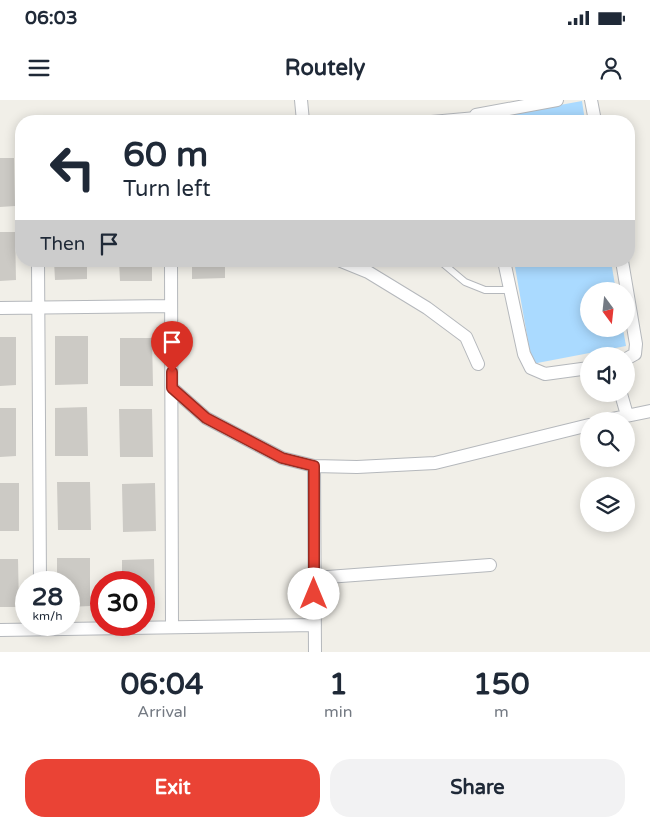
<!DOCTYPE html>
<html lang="en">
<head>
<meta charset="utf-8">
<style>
  :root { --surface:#fff; --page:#f2f2f3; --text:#1f2937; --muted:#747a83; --accent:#ea4335 }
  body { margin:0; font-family:"Varela Round",sans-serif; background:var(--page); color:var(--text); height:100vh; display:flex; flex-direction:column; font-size:19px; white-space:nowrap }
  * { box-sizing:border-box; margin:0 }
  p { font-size:16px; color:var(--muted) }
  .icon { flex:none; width:28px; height:28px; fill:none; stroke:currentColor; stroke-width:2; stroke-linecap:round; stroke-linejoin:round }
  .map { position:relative; height:552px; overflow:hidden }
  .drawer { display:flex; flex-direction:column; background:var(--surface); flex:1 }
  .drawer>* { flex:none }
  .hud { position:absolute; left:15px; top:15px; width:620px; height:152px; border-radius:20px; box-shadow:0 2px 12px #0003; background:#fff; color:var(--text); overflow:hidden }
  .needle { width:32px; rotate:165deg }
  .controls { position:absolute; left:580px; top:182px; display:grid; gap:10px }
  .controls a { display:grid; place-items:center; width:55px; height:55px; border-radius:50%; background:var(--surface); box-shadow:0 2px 12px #0003; font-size:25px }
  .speed { position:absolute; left:15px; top:471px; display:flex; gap:10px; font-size:25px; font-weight:700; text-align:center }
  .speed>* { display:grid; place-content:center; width:65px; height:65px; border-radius:50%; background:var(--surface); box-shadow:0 2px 12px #0003; line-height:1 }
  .speed small { font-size:12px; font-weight:400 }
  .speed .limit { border:8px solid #d22; background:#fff; color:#111 }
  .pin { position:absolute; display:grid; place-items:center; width:42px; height:42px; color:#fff; margin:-51px -21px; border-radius:50% 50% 50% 0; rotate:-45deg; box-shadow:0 0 5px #0007 }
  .pin .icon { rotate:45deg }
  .me { position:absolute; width:55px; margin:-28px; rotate:0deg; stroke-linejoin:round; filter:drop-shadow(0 0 4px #0008) }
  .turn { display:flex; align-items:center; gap:18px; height:105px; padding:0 25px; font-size:22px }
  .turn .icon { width:65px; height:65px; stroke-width:2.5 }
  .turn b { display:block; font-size:35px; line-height:42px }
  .then { display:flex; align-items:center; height:48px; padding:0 25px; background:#0003; gap:10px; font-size:19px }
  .eta { display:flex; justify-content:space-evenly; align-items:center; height:85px; text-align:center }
  .eta b { font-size:30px; font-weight:700; line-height:35px }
  .primary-button { display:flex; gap:10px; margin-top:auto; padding:10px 25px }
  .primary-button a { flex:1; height:58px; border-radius:20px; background:var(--accent); color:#fff; font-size:20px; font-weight:700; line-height:58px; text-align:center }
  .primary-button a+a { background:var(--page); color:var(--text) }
  .status { display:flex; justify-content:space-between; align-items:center; height:35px; padding:0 25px; background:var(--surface); direction:ltr }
  .status svg { height:14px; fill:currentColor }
  header { display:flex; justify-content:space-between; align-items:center; height:65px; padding:0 25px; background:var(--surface); font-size:22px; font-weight:700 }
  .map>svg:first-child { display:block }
  .water { fill:#aadaff }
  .building { fill:#cccac5 }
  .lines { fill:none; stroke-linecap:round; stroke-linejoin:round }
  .lane-casing { stroke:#b5b8bc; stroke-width:8 }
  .street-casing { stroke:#b5b8bc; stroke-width:14 }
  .lane { stroke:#fff; stroke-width:6 }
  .street { stroke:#fff; stroke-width:12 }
  .route-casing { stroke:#982c22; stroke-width:12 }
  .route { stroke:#ea4335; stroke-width:9 }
</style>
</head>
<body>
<div class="status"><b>06:03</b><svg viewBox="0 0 49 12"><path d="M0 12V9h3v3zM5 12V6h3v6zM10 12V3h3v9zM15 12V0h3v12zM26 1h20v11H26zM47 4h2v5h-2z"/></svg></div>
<header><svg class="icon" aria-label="menu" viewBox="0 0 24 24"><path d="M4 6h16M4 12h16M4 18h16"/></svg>Routely<svg class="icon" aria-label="person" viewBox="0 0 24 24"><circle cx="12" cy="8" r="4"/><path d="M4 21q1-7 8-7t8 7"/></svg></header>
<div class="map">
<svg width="650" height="552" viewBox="0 0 650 552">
  <rect width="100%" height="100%" fill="#f1efe8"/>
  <path class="water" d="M582,1L585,21H488V18Z
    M514,161H611L616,191H589V229H623L626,246L532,264Z"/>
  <path class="building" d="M0,58H14L15,106L0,107Z
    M0,132H15L16,180L0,181Z
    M54,161H87V179L55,180Z
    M119,161H152V181H120Z
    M192,161H225V178L192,179Z
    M55,236H88V284L55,285Z
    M0,237H16V285L0,286Z
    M120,238H152L153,286H120Z
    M87,307L88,356H55V308Z
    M0,308H16V356L0,357Z
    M119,309H152L153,357H120Z
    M57,382H90L91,430H58Z
    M0,383H19V431H0Z
    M155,383L156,431L123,432L122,384Z
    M57,458H90V506L69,507V482H57Z
    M0,459H18L19,507H0Z
    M154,459L155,508H144V482H122V460Z"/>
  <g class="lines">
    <g class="lane-casing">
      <path id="lane" d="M409,21L476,15
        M440,161L465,182L485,190H510"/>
    </g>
    <g class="street-casing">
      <path id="street" d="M301,0L303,21
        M591,0L595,21
        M477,21L476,15L557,0
        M38,161L40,482
        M171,161L172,527
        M341,161L368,172L427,208L466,237L478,264
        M504,161L524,254L531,268L545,274L589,268
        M622,161L636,244L635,254L626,259
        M0,208L171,206
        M172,288L206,318L282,358L314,366L357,367L435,363L589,325
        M621,294L627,315
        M602,321L650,311
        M314,366L315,552
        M314,478L490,465
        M0,530L315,525"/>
    </g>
    <use href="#lane" class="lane"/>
    <use href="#street" class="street"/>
  </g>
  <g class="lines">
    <g class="route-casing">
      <path id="route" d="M172,272V288L206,318L282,358L314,366V494"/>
    </g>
    <use href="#route" class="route"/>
  </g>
</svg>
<div class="controls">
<a><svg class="needle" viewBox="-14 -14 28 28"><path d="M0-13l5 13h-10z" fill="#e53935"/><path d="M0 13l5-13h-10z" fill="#747a83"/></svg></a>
<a><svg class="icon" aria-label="sound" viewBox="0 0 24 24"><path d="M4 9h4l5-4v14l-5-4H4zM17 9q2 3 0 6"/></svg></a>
<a><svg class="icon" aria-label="search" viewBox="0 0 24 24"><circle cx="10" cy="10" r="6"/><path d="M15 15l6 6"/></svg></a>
<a><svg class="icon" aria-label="layers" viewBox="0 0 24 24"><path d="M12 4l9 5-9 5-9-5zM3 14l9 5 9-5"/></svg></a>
</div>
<div class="speed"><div>28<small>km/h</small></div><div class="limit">30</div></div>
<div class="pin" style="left:172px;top:272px;background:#d93025"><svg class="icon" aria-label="arrive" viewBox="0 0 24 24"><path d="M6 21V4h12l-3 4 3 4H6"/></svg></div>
<svg class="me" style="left:314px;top:494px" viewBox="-20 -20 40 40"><circle r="19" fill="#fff"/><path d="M0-13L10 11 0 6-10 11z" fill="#ea4335"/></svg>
<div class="hud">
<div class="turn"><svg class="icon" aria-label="left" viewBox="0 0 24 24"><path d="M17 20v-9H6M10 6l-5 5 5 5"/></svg><div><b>60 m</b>Turn left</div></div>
<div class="then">Then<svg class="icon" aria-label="arrive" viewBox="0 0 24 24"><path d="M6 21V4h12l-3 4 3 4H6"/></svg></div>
</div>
</div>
<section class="drawer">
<div class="eta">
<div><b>06:04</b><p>Arrival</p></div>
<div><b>1</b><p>min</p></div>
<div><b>150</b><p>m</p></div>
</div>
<div class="primary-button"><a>Exit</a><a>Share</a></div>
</section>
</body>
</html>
